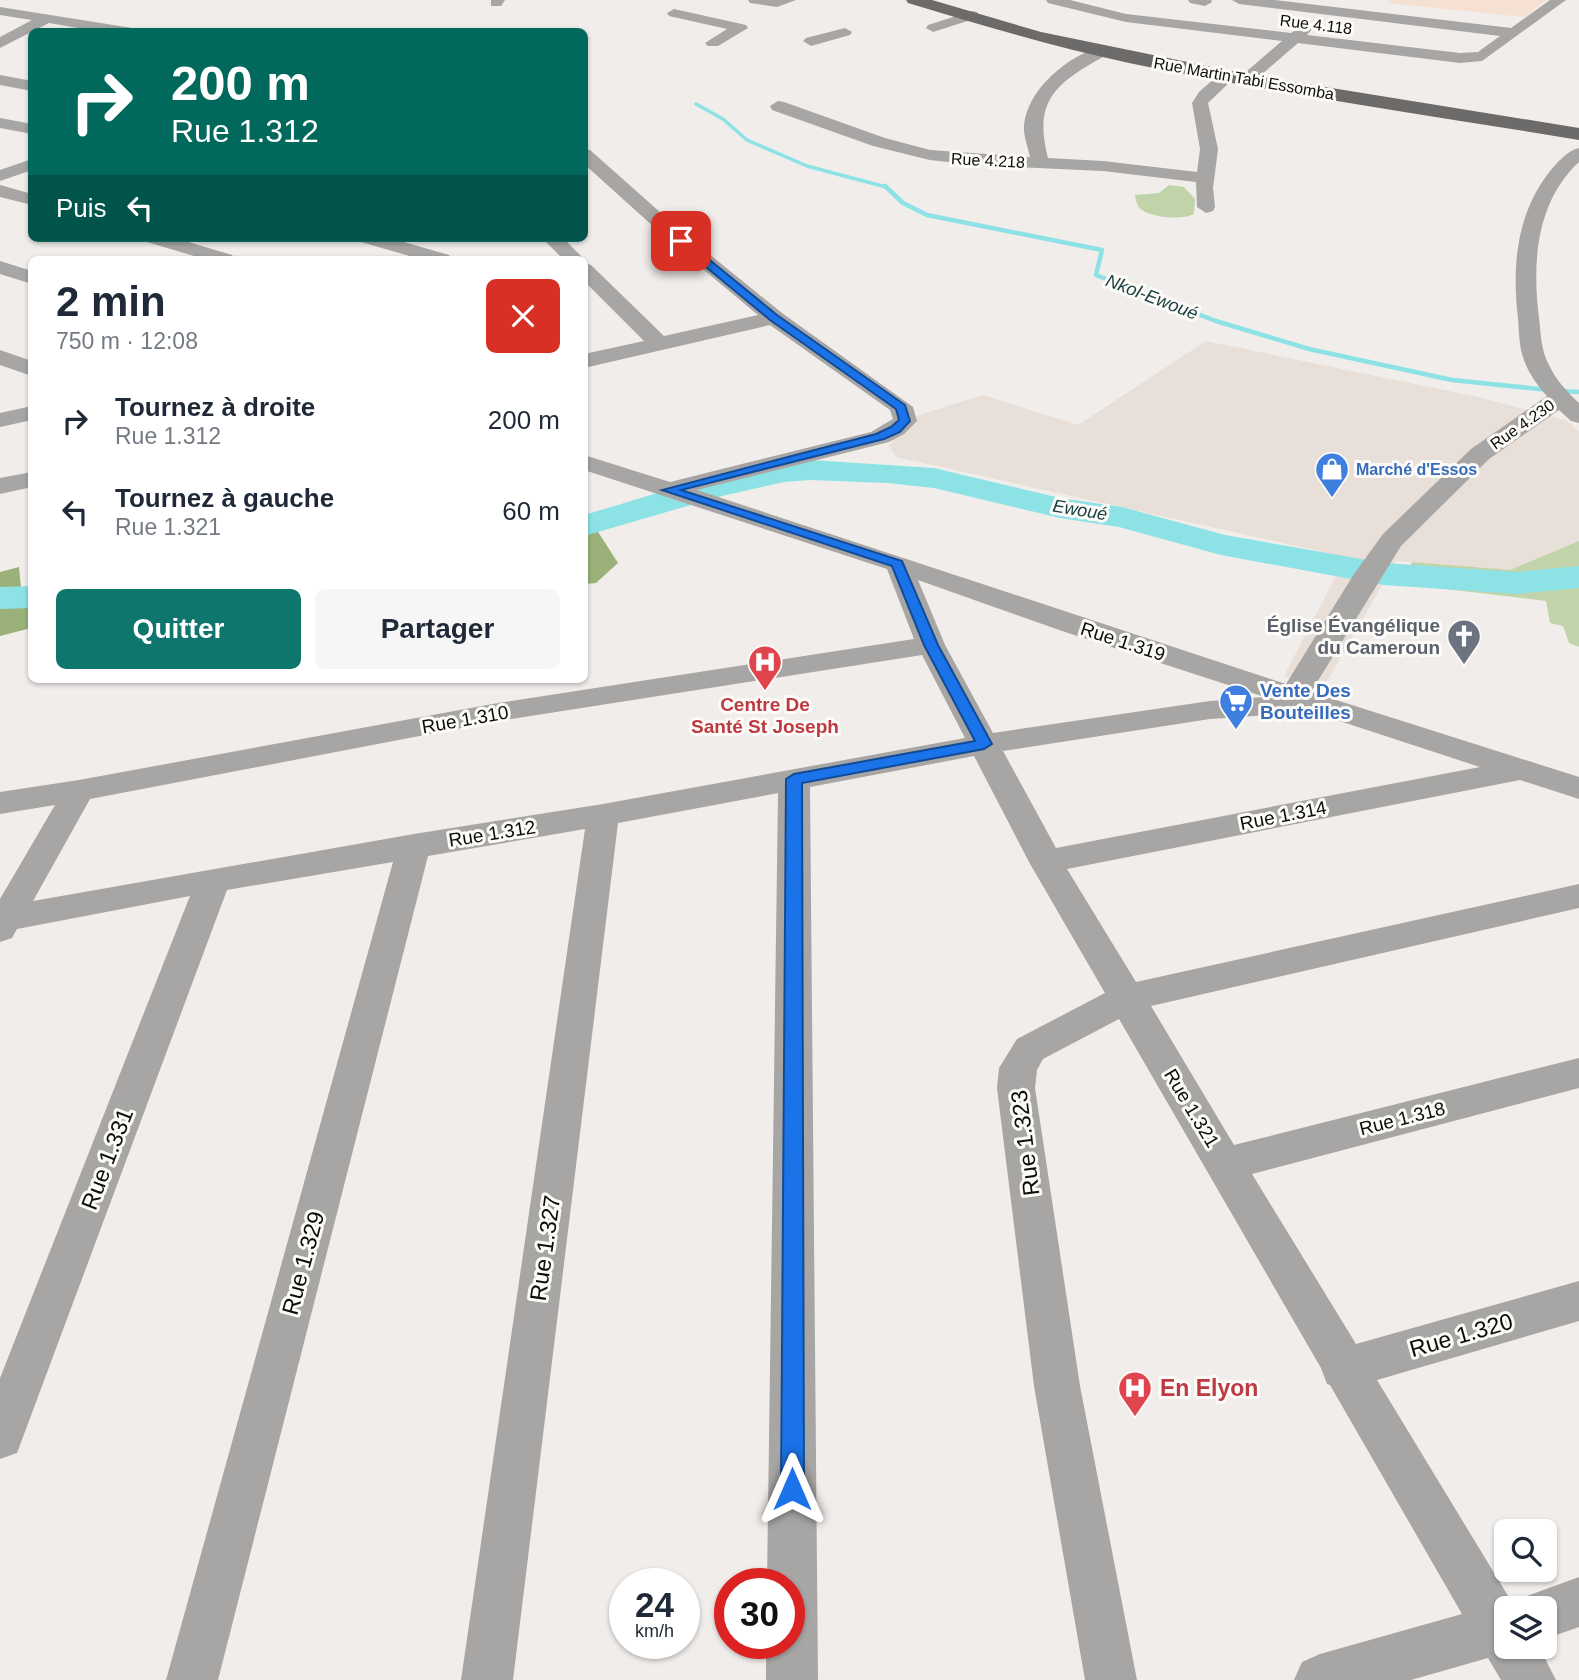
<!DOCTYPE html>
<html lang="fr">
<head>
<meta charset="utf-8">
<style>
  :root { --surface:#fff; --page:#f6f6f7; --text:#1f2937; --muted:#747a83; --accent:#0f766e }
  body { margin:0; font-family:Helvetica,sans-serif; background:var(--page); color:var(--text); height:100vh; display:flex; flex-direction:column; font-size:26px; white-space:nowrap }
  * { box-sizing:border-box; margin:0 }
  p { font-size:23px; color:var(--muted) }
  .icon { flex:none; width:38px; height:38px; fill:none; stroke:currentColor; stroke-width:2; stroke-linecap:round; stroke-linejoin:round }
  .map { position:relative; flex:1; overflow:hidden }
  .side { position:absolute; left:28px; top:256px; width:560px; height:427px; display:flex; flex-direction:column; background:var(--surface); border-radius:10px; box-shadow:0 2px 5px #0004 }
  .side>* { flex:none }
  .hud { position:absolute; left:28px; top:28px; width:560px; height:214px; border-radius:10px; box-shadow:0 2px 5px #0004; background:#00695c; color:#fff; overflow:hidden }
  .controls { position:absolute; left:1494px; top:1519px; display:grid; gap:14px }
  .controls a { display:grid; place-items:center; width:63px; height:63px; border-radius:10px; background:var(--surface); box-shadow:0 2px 5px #0004; font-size:35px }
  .speed { position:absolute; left:609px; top:1568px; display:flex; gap:14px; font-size:35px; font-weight:700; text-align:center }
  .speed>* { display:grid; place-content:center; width:91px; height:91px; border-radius:50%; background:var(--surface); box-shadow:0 2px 5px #0004; line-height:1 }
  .speed small { font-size:18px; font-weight:400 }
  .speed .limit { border:10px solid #d22; background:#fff; color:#111 }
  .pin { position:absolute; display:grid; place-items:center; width:60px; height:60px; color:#fff; margin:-30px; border-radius:14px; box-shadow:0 4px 10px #0006 }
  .me { position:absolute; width:77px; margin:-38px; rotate:0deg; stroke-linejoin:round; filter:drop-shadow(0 0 5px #0008) }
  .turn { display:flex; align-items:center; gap:24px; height:147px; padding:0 28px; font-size:32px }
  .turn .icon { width:91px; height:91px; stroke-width:2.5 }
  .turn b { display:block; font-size:49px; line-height:60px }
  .then { display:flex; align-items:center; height:66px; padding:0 28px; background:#0003; gap:14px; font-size:26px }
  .round { display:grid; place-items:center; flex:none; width:74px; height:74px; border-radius:10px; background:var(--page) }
  .head { display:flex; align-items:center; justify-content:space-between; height:119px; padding:0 28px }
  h1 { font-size:42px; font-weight:800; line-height:52px }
  .action { display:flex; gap:14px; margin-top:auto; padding:14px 28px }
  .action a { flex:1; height:80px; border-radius:10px; background:var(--accent); color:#fff; font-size:28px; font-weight:800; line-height:80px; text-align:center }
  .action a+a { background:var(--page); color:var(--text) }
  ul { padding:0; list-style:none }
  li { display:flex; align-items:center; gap:21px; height:91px; padding:0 28px }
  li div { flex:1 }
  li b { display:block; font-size:26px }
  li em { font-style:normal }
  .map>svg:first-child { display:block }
  .built { fill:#e8dfd8 }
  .education { fill:#f5e0d1 }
  .green { fill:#c1d4a9 }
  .forest { fill:#9ab27a }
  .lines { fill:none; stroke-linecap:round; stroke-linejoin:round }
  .stream-far1 { stroke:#8de2e6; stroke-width:3.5 }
  .stream { stroke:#8de2e6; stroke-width:4.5 }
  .river { fill:#8de2e6; fill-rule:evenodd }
  .minor { fill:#a7a6a5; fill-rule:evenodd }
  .major { fill:#6d6b6a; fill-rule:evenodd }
  .route { fill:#1a73e8; stroke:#114b97; stroke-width:2 }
  .labels { text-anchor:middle; stroke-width:6; stroke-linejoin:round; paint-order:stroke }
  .far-street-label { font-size:16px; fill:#0d0c0c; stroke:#fdfbf8 }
  .far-shop-label { font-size:16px; font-weight:bold; fill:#366cbe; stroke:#fdfbf8; text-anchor:start }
  .far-water-label { font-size:18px; font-style:italic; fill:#153d40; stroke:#fdfbf8 }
  .worship-label { font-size:19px; font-weight:bold; fill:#5b616d; stroke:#fdfbf8; text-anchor:end }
  .street-label { font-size:19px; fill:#0d0c0c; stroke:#fdfbf8 }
  .shop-label { font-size:19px; font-weight:bold; fill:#366cbe; stroke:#fdfbf8; text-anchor:start }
  .health-label { font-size:19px; font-weight:bold; fill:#be3a42; stroke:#fdfbf8 }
  .near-street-label { font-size:23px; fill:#0d0c0c; stroke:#fdfbf8 }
  .near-health-label { font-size:23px; font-weight:bold; fill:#be3a42; stroke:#fdfbf8; text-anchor:start }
</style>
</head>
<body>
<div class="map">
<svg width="1579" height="1680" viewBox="0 0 1579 1680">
  <rect width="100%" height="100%" fill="#f0edeb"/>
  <path class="built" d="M1206,341L1483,398L1568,421L1579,432V541L1510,570L1396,561L1323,688L1284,676L1346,557L896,457L889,446L913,417L983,395L1078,425Z"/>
  <path class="education" d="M1389,0H1546L1524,17L1388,3Z"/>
  <path class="green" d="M1169,185L1184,187L1195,199L1194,214C1182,220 1154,218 1142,210C1137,207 1136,201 1135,195L1159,193Z
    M1579,541V647L1569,643L1563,626L1550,623L1546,601L1404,584L1412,562L1510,570Z"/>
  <path class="forest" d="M593,524L618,563L596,583L585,584V526Z
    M19,567L22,598L31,597V628L0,636V572Z"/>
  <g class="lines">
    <path class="stream-far1" d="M696,104L723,119L747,140L807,166L886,187"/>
    <path class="stream" d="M885,186L903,203L927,215L1102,250L1096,275L1216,321L1309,349L1452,380L1549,390
      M1561,391L1579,392"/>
    <path class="river" d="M810,460L934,468L1060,498L1122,507L1225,535L1384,563L1517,572L1579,566V588L1517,594L1384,585L1221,555L1119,527L1060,518L934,488L887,483L810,480L784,482L722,496L584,536V515C658,494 733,466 810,460Z
      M32,586V608L0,609V587Z"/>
    <path class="minor" d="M491,0H505L501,6H491Z
      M748,0H796L777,7L750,3Z
      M1046,0H1070L1126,14L1291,33L1305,25L1312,29L1307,35L1460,53L1478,52L1500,36L1239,4L1232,0H1275L1511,28L1550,0H1566L1482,61L1460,63L1298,43L1252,83H1240L1238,80L1240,77L1282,41L1126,22L1048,3Z
      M1188,0H1211L1212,2L1205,6L1190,3Z
      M0,7L132,28L139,32H101L49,23L0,48V37L32,20L0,15Z
      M674,9L746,25L748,28L718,46H708L705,43L727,29L669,16L667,13Z
      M972,11L977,12L979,15L977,18L933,32L926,28L928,25Z
      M845,28L852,32L850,35L811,46L803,41L806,38Z
      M1103,46L1111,51L1108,54C1059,82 1032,97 1048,158L1103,161L1197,172L1200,149L1192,103L1199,92L1223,71H1235L1237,74L1235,77L1208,103L1218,149L1213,188L1215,207L1213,211L1206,213L1197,207L1196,182L1103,171L975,165L930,160L873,146L772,110L770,106L778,101L784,102L885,138L930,150L1030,157C1028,147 1023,135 1024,125C1028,88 1069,55 1103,46Z
      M0,75L32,81V91L0,85Z
      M0,118L32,124V134L0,128Z
      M1579,148V162C1536,202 1532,263 1539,318C1541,334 1541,351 1549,365C1556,380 1567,392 1579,403V423L1571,421L1559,410L1489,459L1401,546L1311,692L1579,777V799L1520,780L1067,869L1136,982L1579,884V908L1151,1006L1234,1145L1579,1058V1088L1252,1174L1356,1344L1579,1281V1321L1377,1380L1513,1604L1522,1608L1527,1596L1579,1577V1627L1545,1639V1608H1507V1647H1539L1556,1680H1501L1488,1658L1411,1680H1294L1302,1662L1320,1654L1462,1614L1330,1385L1327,1384L1321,1368L1119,1019L1043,1059L1037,1070L1035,1088L1080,1386L1137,1680H1085L1034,1386L997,1088L999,1068L1017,1039L1105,993L1029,862L974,756L810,787L818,1680H766V1643H789V1584H767L778,793L618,823L513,1680H461L585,829L428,856L218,1680H166L393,862L227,890L23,1437L17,1453L0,1459V1378L190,896L17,929L12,938L0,942V899L55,805L0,814V792L79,780L498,703L914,639L887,569L584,470V455L670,482L871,432L893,419L890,410L770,325L584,368V354L644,341L584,281V263L591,265L664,336L758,315L674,245L584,164V149L590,150L688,237L782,313L913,407L917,421L904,434L889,442L697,490L1286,684L1354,574L1383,534L1471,449L1547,396C1538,386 1529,374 1524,360C1519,347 1519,332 1518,318C1512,268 1516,217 1547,175C1555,165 1566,151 1579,148ZM918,580L1062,631L1265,697L1210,701L993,733L945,645ZM922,655L965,738L603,804L414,834L33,901L90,799L498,721ZM1312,712L1480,767L1056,848L1003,751L1210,719Z
      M32,159V170L0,181V170Z
      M0,185L32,194V205L0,197Z
      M144,238H175L232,255L235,259H204L147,242Z
      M358,238H390L449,255L452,259H420L361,242Z
      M542,238H563L584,259H563Z
      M0,261L32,271V284L0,274Z
      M0,350L32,361V376L0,365Z
      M32,406V420L0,427V413Z
      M32,472V487L0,494V478Z"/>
    <path class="major" d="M906,0H932L1041,32L1246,74L1579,128V140C1429,115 1278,94 1129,63C1054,47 981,25 908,3Z"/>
  </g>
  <path class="route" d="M677,239H684L777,315L905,405L910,421L900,432L884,439L681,490L902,561L938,645L992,744L984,749L802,783L804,1489L801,1497L792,1500L784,1497L781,1489L786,779L794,774L975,741L924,645L892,566L662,490L876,434L891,427L899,420L896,409L770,320L677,243Z"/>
  <defs>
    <g id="shop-pin" transform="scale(1.75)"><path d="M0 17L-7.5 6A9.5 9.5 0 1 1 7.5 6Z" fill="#3f7fe0" stroke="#fdfbf8"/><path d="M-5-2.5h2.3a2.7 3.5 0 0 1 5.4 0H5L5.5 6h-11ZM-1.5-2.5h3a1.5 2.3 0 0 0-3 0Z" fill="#fff"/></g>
    <g id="church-pin" transform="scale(1.75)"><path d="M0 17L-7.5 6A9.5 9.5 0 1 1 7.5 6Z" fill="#6b7280" stroke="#fdfbf8"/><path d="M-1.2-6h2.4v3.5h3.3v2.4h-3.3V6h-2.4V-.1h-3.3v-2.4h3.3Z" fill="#fff"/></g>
    <g id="hospital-pin" transform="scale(1.75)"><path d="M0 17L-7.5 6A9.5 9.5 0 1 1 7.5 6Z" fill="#e0444e" stroke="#fdfbf8"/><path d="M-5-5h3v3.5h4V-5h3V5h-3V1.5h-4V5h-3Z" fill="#fff"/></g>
    <g id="supermarket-pin" transform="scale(1.75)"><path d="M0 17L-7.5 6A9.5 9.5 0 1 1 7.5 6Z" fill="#3f7fe0" stroke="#fdfbf8"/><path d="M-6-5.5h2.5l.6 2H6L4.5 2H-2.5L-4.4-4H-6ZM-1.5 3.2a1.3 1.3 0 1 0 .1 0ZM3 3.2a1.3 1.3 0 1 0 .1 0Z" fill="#fff"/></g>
  </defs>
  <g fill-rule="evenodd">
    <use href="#shop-pin" x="1332" y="469"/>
    <use href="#church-pin" x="1464" y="636"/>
    <use href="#hospital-pin" x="765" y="662"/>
    <use href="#supermarket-pin" x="1236" y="701"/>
    <use href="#hospital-pin" x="1135" y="1388"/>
  </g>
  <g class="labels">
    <g class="far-street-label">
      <text transform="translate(1316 24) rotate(7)" y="6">Rue 4.118</text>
      <text transform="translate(1244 78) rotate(10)" y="6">Rue Martin Tabi Essomba</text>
      <text transform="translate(988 160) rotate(3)" y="6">Rue 4.218</text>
      <text transform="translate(1522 424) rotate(-35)" y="6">Rue 4.230</text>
    </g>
    <g class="far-shop-label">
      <text x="1356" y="475">Marché d'Essos</text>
    </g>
    <g class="far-water-label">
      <text transform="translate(1152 297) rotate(21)" y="6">Nkol-Ewoué</text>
      <text transform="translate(1080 510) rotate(9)" y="6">Ewoué</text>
    </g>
    <g class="worship-label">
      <text x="1440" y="632">Église Évangélique<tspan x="1440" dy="22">du Cameroun</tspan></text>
    </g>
    <g class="street-label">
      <text transform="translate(1123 641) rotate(18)" y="7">Rue 1.319</text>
      <text transform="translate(465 719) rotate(-10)" y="7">Rue 1.310</text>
      <text transform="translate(1283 815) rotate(-11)" y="7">Rue 1.314</text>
      <text transform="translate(492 833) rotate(-9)" y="7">Rue 1.312</text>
      <text transform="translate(1192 1108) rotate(59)" y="7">Rue 1.321</text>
      <text transform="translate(1402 1118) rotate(-14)" y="7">Rue 1.318</text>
    </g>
    <g class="shop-label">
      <text x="1260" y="697">Vente Des<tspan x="1260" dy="22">Bouteilles</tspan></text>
    </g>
    <g class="health-label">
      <text x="765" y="711">Centre De<tspan x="765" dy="22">Santé St Joseph</tspan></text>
    </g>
    <g class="near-street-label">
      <text transform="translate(1025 1143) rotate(-97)" y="8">Rue 1.323</text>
      <text transform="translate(107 1159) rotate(-69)" y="8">Rue 1.331</text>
      <text transform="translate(545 1248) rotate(-82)" y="8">Rue 1.327</text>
      <text transform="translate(303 1263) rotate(-75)" y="8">Rue 1.329</text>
      <text transform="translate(1461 1335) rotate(-16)" y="8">Rue 1.320</text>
    </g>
    <g class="near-health-label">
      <text x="1160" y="1396">En Elyon</text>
    </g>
  </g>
</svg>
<div class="controls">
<a><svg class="icon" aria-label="search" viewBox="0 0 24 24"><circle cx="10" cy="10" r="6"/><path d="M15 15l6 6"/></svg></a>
<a><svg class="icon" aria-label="layers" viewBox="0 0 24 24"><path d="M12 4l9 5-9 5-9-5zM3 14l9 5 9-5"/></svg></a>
</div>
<div class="speed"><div>24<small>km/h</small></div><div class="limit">30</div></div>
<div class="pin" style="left:681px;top:241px;background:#d93025"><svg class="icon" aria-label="arrive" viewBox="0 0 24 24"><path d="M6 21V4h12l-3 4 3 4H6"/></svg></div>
<svg class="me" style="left:792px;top:1489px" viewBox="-20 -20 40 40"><path d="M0-17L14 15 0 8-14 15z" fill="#1a73e8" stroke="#fff" stroke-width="4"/></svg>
<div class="hud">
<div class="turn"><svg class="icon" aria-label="right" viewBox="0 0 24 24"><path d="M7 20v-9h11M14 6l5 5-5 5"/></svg><div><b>200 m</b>Rue 1.312</div></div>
<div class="then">Puis<svg class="icon" aria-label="left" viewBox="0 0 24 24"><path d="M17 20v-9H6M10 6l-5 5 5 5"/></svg></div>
</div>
<section class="side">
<div class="head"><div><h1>2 min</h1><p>750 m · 12:08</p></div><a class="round" style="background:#d93025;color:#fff"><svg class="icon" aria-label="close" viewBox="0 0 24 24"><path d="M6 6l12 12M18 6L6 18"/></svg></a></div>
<ul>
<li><svg class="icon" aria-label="right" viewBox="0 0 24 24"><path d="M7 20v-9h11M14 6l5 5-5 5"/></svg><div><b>Tournez à droite</b><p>Rue 1.312</p></div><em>200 m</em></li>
<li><svg class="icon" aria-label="left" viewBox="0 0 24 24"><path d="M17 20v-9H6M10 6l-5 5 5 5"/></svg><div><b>Tournez à gauche</b><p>Rue 1.321</p></div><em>60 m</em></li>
</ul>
<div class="action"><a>Quitter</a><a>Partager</a></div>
</section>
</div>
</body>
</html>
